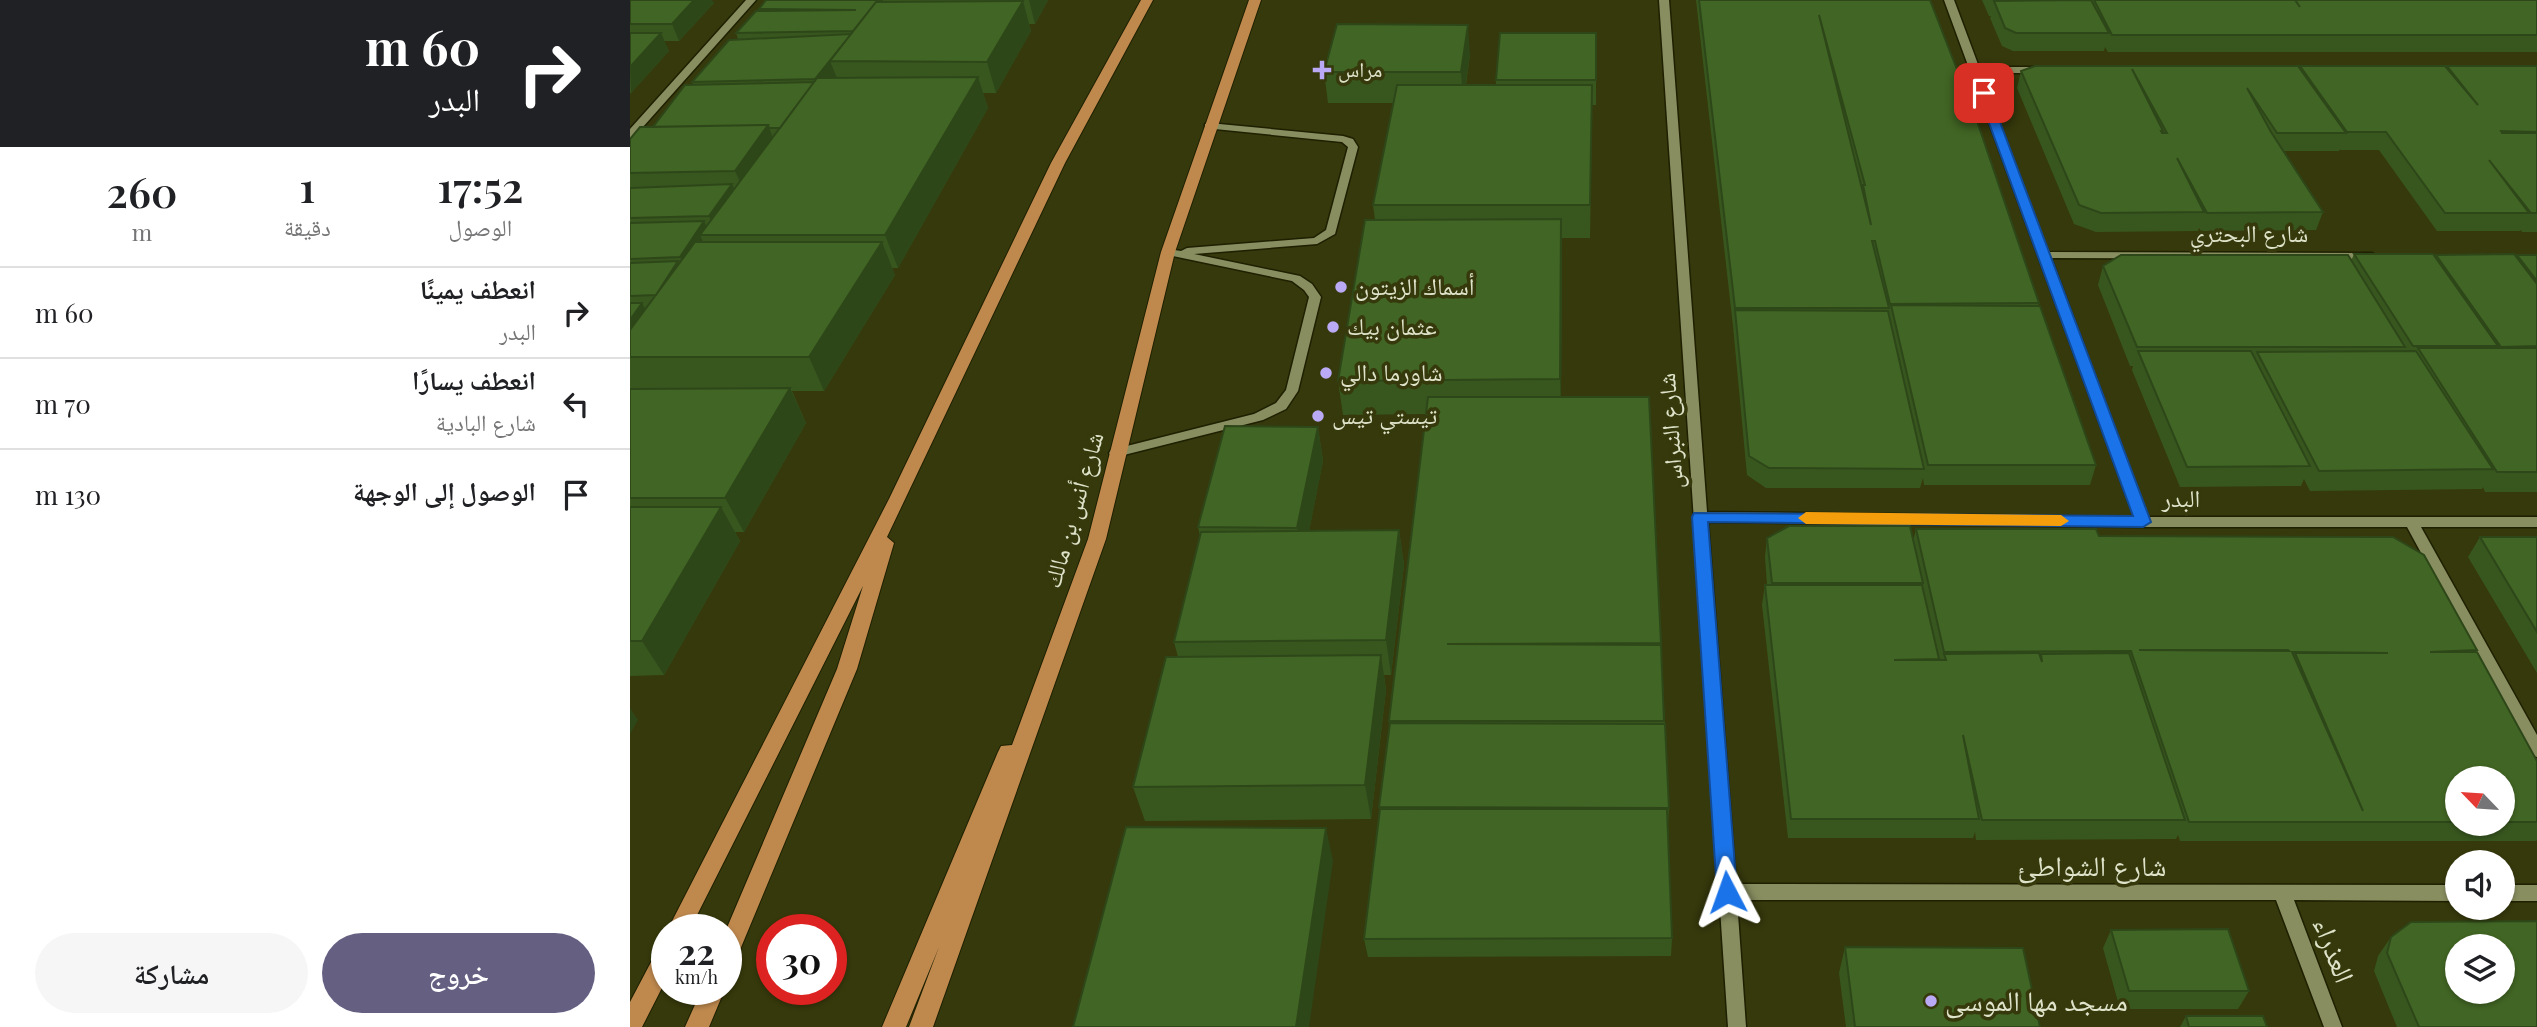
<!DOCTYPE html>
<html lang="ar">
<head>
<meta charset="utf-8">
<style>
  :root { --surface:#fff; --page:#f6f6f6; --text:#202124; --muted:#757577; --line:#e0e0e0; --accent:#655f82 }
  body { margin:0; font-family:"Playfair Display","Noto Naskh Arabic",serif; background:var(--page); color:var(--text); direction:rtl; height:100vh; display:flex; flex-direction:column; font-size:26px; white-space:nowrap }
  * { box-sizing:border-box; margin:0 }
  p { font-size:23px; color:var(--muted) }
  .icon { flex:none; width:38px; height:38px; fill:none; stroke:currentColor; stroke-width:2; stroke-linecap:round; stroke-linejoin:round }
  .map { position:relative; flex:1; overflow:hidden; direction:ltr }
  .details { display:flex; flex-direction:column; background:var(--surface); width:630px }
  .details>* { flex:none }
  .top-card { background:#202124; color:#fff; overflow:hidden }
  .needle { width:46px; rotate:295deg }
  .controls { position:absolute; left:1815px; top:766px; display:grid; gap:14px }
  .controls a { display:grid; place-items:center; width:70px; height:70px; border-radius:50%; background:var(--surface); box-shadow:0 2px 5px #0004; font-size:35px }
  .speed { position:absolute; left:21px; top:914px; display:flex; gap:14px; font-size:35px; font-weight:700; text-align:center }
  .speed>* { display:grid; place-content:center; width:91px; height:91px; border-radius:50%; background:var(--surface); box-shadow:0 2px 5px #0004; line-height:1 }
  .speed small { font-size:18px; font-weight:400 }
  .speed .limit { border:10px solid #d22; background:#fff; color:#111 }
  .pin { position:absolute; display:grid; place-items:center; width:60px; height:60px; color:#fff; margin:-30px; border-radius:14px; box-shadow:0 4px 10px #0006 }
  .me { position:absolute; width:77px; margin:-38px; rotate:356deg; stroke-linejoin:round; filter:drop-shadow(0 0 5px #0008) }
  .turn { display:flex; align-items:center; gap:24px; height:147px; padding:0 35px; font-size:32px }
  .turn .icon { width:91px; height:91px; stroke-width:2.5 }
  .turn b { display:block; font-size:49px; line-height:60px }
  .eta { display:flex; justify-content:space-evenly; align-items:center; height:119px; text-align:center }
  .eta b { font-size:42px; font-weight:600; line-height:49px }
  .cta { display:flex; gap:14px; margin-top:auto; padding:14px 35px }
  .cta a { flex:1; height:80px; border-radius:42px; background:var(--accent); color:#fff; font-size:28px; font-weight:600; line-height:80px; text-align:center }
  .cta a+a { background:var(--page); color:var(--text) }
  ul { padding:0; list-style:none }
  li { display:flex; align-items:center; gap:21px; height:91px; padding:0 35px; border-top:2px solid var(--line) }
  li div { flex:1 }
  li b { display:block; font-size:26px }
  li em { font-style:normal }
  main { display:flex; flex:1; min-height:0 }
  .map>svg:first-child { display:block }
  .lines { fill:none; stroke-linecap:round; stroke-linejoin:round }
  .lane-casing { stroke:#1e2000; stroke-width:3 }
  .street-casing { stroke:#1e2000; stroke-width:3 }
  .primary-casing { stroke:#1e2000; stroke-width:2 }
  .lane { fill:#898e60; fill-rule:evenodd }
  .street { fill:#898e60; fill-rule:evenodd }
  .primary { fill:#bf894e; fill-rule:evenodd }
  .wall { fill:#38571f; fill-rule:evenodd }
  .shaded-wall { fill:#2e4719 }
  .building { fill:#416524; stroke:#2e4719; stroke-width:2; fill-rule:evenodd }
  .route { fill:#1a73e8; stroke:#114b97; stroke-width:2 }
  .slow { fill:#f59e0b }
  .poi-dot { fill:#baaaf6; stroke:#36390b; stroke-width:2.5 }
  .labels { text-anchor:middle; stroke-width:7; stroke-linejoin:round; paint-order:stroke }
  .far-poi-label { font-size:21px; fill:#dfe3ca; stroke:#36390b; text-anchor:start }
  .street-label { font-size:24px; fill:#dfe3ca; stroke:#36390b }
  .poi-label { font-size:24px; fill:#dfe3ca; stroke:#36390b; text-anchor:start }
  .near-street-label { font-size:28px; fill:#dfe3ca; stroke:#36390b }
  .near-poi-label { font-size:28px; fill:#dfe3ca; stroke:#36390b; text-anchor:start }
</style>
</head>
<body>
<main>
<div class="map">
<svg width="1907" height="1027" viewBox="0 0 1907 1027">
  <rect width="100%" height="100%" fill="#36390b"/>
  <g class="lines">
    <g class="lane-casing">
      <path id="lane" d="M579,123L713,136L723,139L728,147L705,234L687,244L564,254L670,276L682,284L691,297L668,391L656,409L633,420L486,457L481,456L479,453L481,450L624,414L646,403L656,390L679,297L674,290L662,281L538,255L532,252L538,249L551,251L557,248L684,238L696,230L718,147L712,142L575,128V124Z"/>
    </g>
    <g class="street-casing">
      <path id="street" d="M116,0H126L4,137L0,138V129Z
        M1029,0H1039L1077,512L1504,517L1314,0H1324L1349,67H1410L1415,70L1410,73H1351L1418,252L1742,253L1748,256L1742,259L1421,258L1518,517H1907V527H1791L1907,735V757L1901,755L1777,527H1513L1078,522L1106,884L1827,885V901L1664,900L1712,1027H1694L1646,900H1107L1116,1027H1098Z
        M1872,885H1907V901H1872Z"/>
    </g>
    <g class="primary-casing">
      <path id="primary" d="M511,0H523L435,163L257,537L264,543L227,669L107,957L104,964L96,967V930L207,669L233,586L60,929H38L259,499L421,163Z
        M619,0H631L545,252L476,539L303,1027H279L309,947L276,1027H252L368,752L371,746L382,745L458,539L531,252Z
        M37,944V978L12,1027H0V1002L29,947Z
        M72,989H95L79,1027H55Z"/>
    </g>
    <use href="#lane" class="lane"/>
    <use href="#street" class="street"/>
    <use href="#primary" class="primary"/>
  </g>
  <path class="wall" d="M0,0L84,3L49,41H34L39,51L1,93H0Z
    M136,0H418L405,24H399L401,31L366,93H353L358,108L268,268H262L265,275L194,391H162L176,423L114,532H105L110,541L34,675L0,676V139L23,127L63,84L62,82L108,39L106,33L129,11V9Z
    M1066,0H1300L1409,303L1408,306L1466,465L1460,485H1294L1293,478L1290,488H1136L1117,475L1103,326Z
    M1352,0H1907V52H1478L1475,47L1474,51H1383L1372,46L1360,18L1361,16H1359Z
    M966,33V105H962L960,238H932L931,397L1031,643L1039,808L1038,825L1042,938L1041,956L738,957L734,939L796,414L713,415L708,381L745,220L743,205L763,103H698L694,72L840,55L836,85H866V80Z
    M1670,66L1816,68L1817,66H1907V232H1892L1891,230L1890,231H1807L1749,150H1710V149L1709,151H1654L1693,212L1686,230L1571,231L1569,228L1568,231L1466,232L1444,224L1387,88L1391,71L1670,68Z
    M1724,254L1805,257L1806,255L1886,257L1887,255H1907V492H1855L1853,487L1852,489L1680,491L1674,479L1671,486L1550,487L1502,370L1503,366H1500L1468,285L1473,266L1721,261Z
    M688,427L693,461L679,531L769,530L774,565L761,675H754L756,690L741,819L515,821L503,787L548,657L544,642L570,536L568,527Z
    M1286,529L1469,536L1847,650L1846,652L1907,761V840L1906,841H1550L1548,835L1546,839L1346,840L1345,832L1343,838H1158L1132,605L1135,585H1137L1135,557L1137,538L1283,541ZM1827,779H1872V824H1827Z
    M1850,537H1907V673L1838,557Z
    M1481,930L1619,991L1608,1009H1490L1473,948Z
    M1761,937L1907,1027H1767L1744,971L1748,956Z
    M1215,947L1410,1027H1216L1209,973Z
    M1556,1016L1637,1027H1550Z"/>
  <path class="shaded-wall" d="M64,0H82L84,3L49,41L42,24Z
    M399,0H418L405,24Z
    M393,1L401,31L366,93L357,62Z
    M838,25L840,55L833,103L831,72Z
    M31,33L39,51L1,93L0,67Z
    M221,34L200,61L207,78L185,79Z
    M348,77L358,108L268,268L255,235Z
    M138,125L148,151L117,197L105,171Z
    M102,184L111,202L88,235L79,216Z
    M931,219L932,252L931,413L930,379Z
    M74,221L81,235H70L77,250L60,276L50,257Z
    M252,242L265,275L194,391L179,357Z
    M12,303L22,322L0,354V320Z
    M160,388L176,423L114,532L95,498Z
    M688,427L693,461L673,562L667,528Z
    M91,507L110,541L34,675L12,641Z
    M769,530L774,565L761,675L756,640Z
    M751,655L756,690L741,819L735,785Z
    M0,708L8,720L0,734Z
    M696,828L703,861L679,1027H666Z"/>
  <path class="building" d="M0,0H64L42,24H0Z
    M136,0H252V2H246L223,31L106,33L126,11L226,10L129,9Z
    M1069,0H1300L1347,121L1409,303L1260,304L1245,241H1242L1259,308H1105ZM1189,15L1235,185H1233L1241,225Z
    M1461,0L1479,33H1386L1375,28L1364,1Z
    M1464,0H1665L1670,7L1665,0H1907V35H1482Z
    M393,1L357,62L200,61L246,2Z
    M707,24L838,25L831,72H694Z
    M0,33H31L0,67Z
    M870,33H966V80H866Z
    M221,34L185,79L62,82L99,40Z
    M1405,66H1668L1716,133H1647L1617,88L1641,132L1693,212L1577,213L1547,158L1574,212L1471,213L1449,205L1391,71ZM1502,69L1537,133H1532L1531,131H1533Z
    M1670,66H1815L1848,105L1817,66H1907V132L1871,131L1872,133H1907V213H1901L1859,160L1899,213H1815L1756,132H1717Z
    M348,77L255,235H70L187,78Z
    M184,82L150,128H139L138,125L23,127L55,85Z
    M767,85H962L960,205H743Z
    M138,125L105,171L0,173V139L10,127Z
    M102,184L79,216L0,218V188Z
    M931,219L930,379L708,381L735,220Z
    M74,221L50,257L0,259V223Z
    M65,242H252L179,357H0V330Z
    M1724,254H1803L1868,346H1783Z
    M1884,254L1907,284V346L1871,347L1806,255Z
    M1491,255H1718L1775,347H1507L1473,266Z
    M1887,255H1907V281Z
    M48,261L26,295L0,296V263Z
    M0,303H12L0,320Z
    M1261,305L1410,306L1466,465H1298Z
    M1105,310L1258,311L1294,469L1139,468L1119,456Z
    M1788,348H1907V472H1867Z
    M1508,351H1621L1680,466L1557,467Z
    M1786,351L1863,469L1689,471L1627,352Z
    M160,388L95,498H0V389Z
    M798,397H1019L1031,643L817,644L1031,645L1034,721H759Z
    M595,426L688,427L667,528L568,527Z
    M0,507H91L12,641H0Z
    M1159,526H1280L1293,583H1142L1137,538Z
    M1286,529H1466L1469,536L1763,537L1794,555L1847,650L1800,652H1847L1907,761V822H1872V779H1827V822H1559L1501,651L1314,652ZM1509,650H1658L1659,651ZM1662,652L1758,653H1665L1733,811Z
    M769,530L756,640L544,642L571,532Z
    M1850,537H1907V632Z
    M1135,585H1292L1309,659L1264,660H1316L1314,654L1409,653L1412,662L1411,654L1499,653L1555,820H1352L1333,735L1349,819H1161Z
    M751,655L735,785L503,787L536,657Z
    M760,723L1035,724L1039,808L749,807Z
    M750,809H1037L1042,938L734,939Z
    M496,827L696,828L666,1027H443Z
    M1907,921V1027H1789L1757,953L1761,937L1781,922ZM1827,947H1872V992H1827Z
    M1598,929L1619,991H1499L1481,930Z
    M1215,947L1393,948L1410,1027H1225Z
    M1556,1016H1633L1637,1027H1559Z"/>
  <path class="route" d="M1354,90L1359,93L1521,522L1513,527L1078,522L1107,892L1104,898L1097,900L1090,898L1087,892L1062,517L1064,513L1503,516L1348,93Z"/>
  <path class="slow" d="M1176,512L1431,515L1439,521L1431,526L1176,524L1168,518Z"/>
  <g class="poi-dot">
    <path d="M688.5 59.5h7v7h7v7h-7v7h-7v-7h-7v-7h7z"/>
    <circle cx="711" cy="287" r="7"/>
    <circle cx="703" cy="327" r="7"/>
    <circle cx="696" cy="373" r="7"/>
    <circle cx="688" cy="416" r="7"/>
    <circle cx="1301" cy="1001" r="7"/>
  </g>
  <g class="labels">
    <g class="far-poi-label">
      <text x="708" y="77">مراس</text>
    </g>
    <g class="street-label">
      <text x="1619" y="242">شارع البحتري</text>
      <text transform="translate(1041 431) rotate(-94)" y="8">شارع النبراس</text>
      <text x="1551" y="507">البدر</text>
      <text transform="translate(444 510) rotate(-74)" y="8">شارع أنس بن مالك</text>
    </g>
    <g class="poi-label">
      <text x="725" y="295">أسماك الزيتون</text>
      <text x="717" y="335">عثمان بيك</text>
      <text x="710" y="381">شاورما دالي</text>
      <text x="702" y="424">تيستي تيس</text>
    </g>
    <g class="near-street-label">
      <text x="1462" y="876">شارع الشواطئ</text>
      <text transform="translate(1704 950) rotate(69)" y="10">العذراء</text>
    </g>
    <g class="near-poi-label">
      <text x="1315" y="1011">مسجد مها الموسى</text>
    </g>
  </g>
</svg>
<div class="controls">
<a><svg class="needle" viewBox="-14 -14 28 28"><path d="M0-13l5 13h-10z" fill="#e53935"/><path d="M0 13l5-13h-10z" fill="#757577"/></svg></a>
<a><svg class="icon" aria-label="sound" viewBox="0 0 24 24"><path d="M4 9h4l5-4v14l-5-4H4zM17 9q2 3 0 6"/></svg></a>
<a><svg class="icon" aria-label="layers" viewBox="0 0 24 24"><path d="M12 4l9 5-9 5-9-5zM3 14l9 5 9-5"/></svg></a>
</div>
<div class="speed"><div>22<small>km/h</small></div><div class="limit">30</div></div>
<div class="pin" style="left:1354px;top:93px;background:#d93025"><svg class="icon" aria-label="arrive" viewBox="0 0 24 24"><path d="M6 21V4h12l-3 4 3 4H6"/></svg></div>
<svg class="me" style="left:1097px;top:892px" viewBox="-20 -20 40 40"><path d="M0-17L14 15 0 8-14 15z" fill="#1a73e8" stroke="#fff" stroke-width="4"/></svg>
</div>
<section class="details">
<div class="top-card">
<div class="turn"><svg class="icon" aria-label="right" viewBox="0 0 24 24"><path d="M7 20v-9h11M14 6l5 5-5 5"/></svg><div><b>60 m</b>البدر</div></div>
</div>
<div class="eta">
<div><b>17:52</b><p>الوصول</p></div>
<div><b>1</b><p>دقيقة</p></div>
<div><b>260</b><p>m</p></div>
</div>
<ul>
<li><svg class="icon" aria-label="right" viewBox="0 0 24 24"><path d="M7 20v-9h11M14 6l5 5-5 5"/></svg><div><b>انعطف يمينًا</b><p>البدر</p></div><em>60 m</em></li>
<li><svg class="icon" aria-label="left" viewBox="0 0 24 24"><path d="M17 20v-9H6M10 6l-5 5 5 5"/></svg><div><b>انعطف يسارًا</b><p>شارع البادية</p></div><em>70 m</em></li>
<li><svg class="icon" aria-label="arrive" viewBox="0 0 24 24"><path d="M6 21V4h12l-3 4 3 4H6"/></svg><div><b>الوصول إلى الوجهة</b></div><em>130 m</em></li>
</ul>
<div class="cta"><a>خروج</a><a>مشاركة</a></div>
</section>
</main>
</body>
</html>
